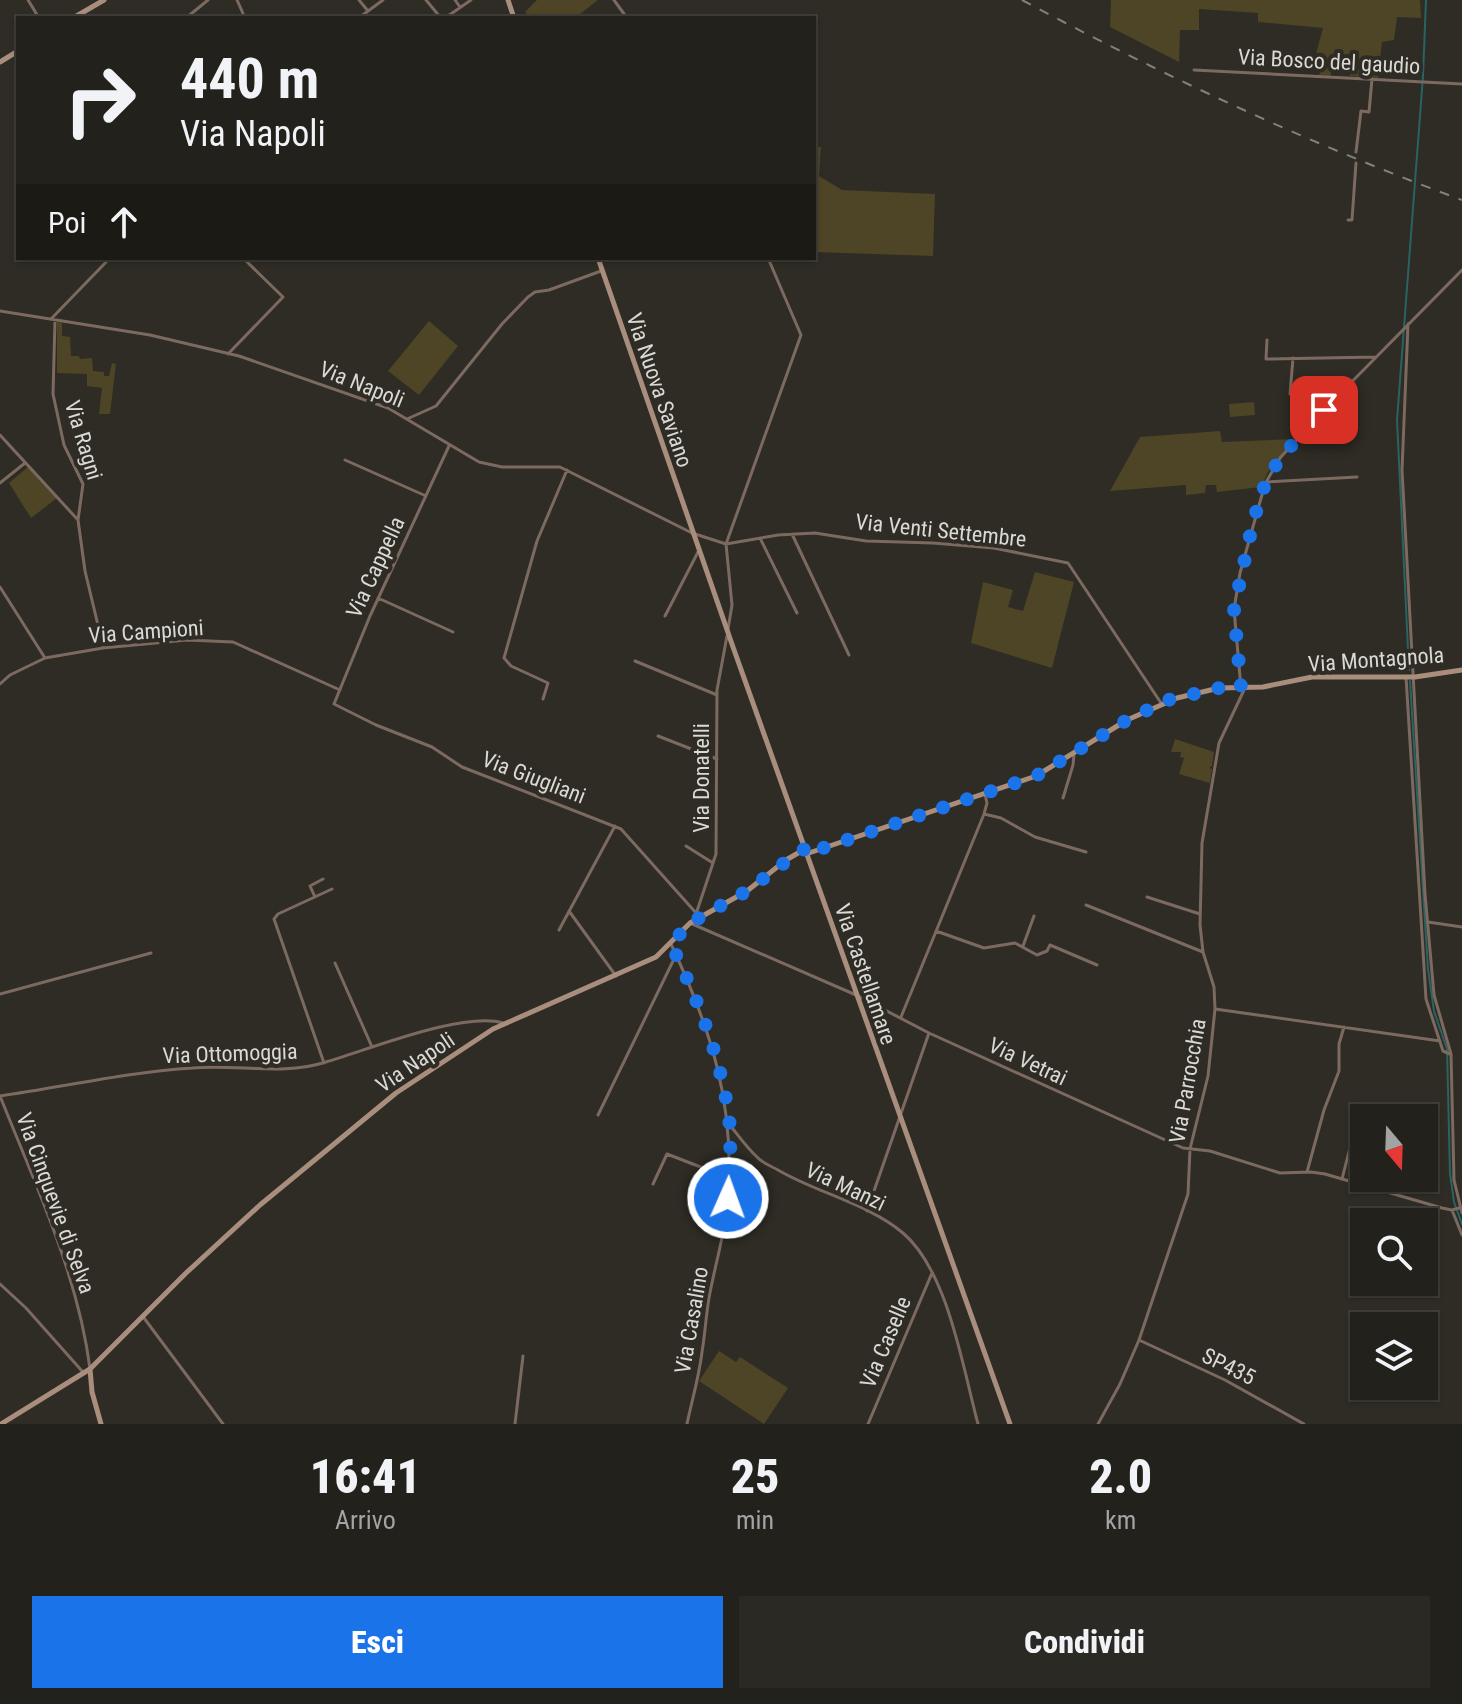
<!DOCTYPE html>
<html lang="it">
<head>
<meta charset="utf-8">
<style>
  :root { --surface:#22211b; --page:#2a2924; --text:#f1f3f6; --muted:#a2a3a3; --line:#3f3e3a; --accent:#1a73e8 }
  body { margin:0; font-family:"Roboto Condensed",sans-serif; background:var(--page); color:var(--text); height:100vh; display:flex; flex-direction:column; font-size:30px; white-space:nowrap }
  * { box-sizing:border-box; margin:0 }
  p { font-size:26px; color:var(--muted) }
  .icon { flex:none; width:44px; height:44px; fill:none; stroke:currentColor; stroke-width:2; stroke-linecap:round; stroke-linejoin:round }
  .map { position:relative; height:1424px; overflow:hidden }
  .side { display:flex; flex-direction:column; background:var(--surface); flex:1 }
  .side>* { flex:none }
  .banner { position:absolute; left:16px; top:16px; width:800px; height:244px; border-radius:0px; box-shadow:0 2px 6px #0004,0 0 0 2px var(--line); background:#22211b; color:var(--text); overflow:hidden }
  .needle { width:52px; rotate:161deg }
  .fabs { position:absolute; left:1350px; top:1104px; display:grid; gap:16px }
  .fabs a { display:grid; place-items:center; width:88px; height:88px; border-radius:0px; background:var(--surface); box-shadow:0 2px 6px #0004,0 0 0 2px var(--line); font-size:40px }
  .pin { position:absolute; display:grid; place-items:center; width:68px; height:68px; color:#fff; margin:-34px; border-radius:16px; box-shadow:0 4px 12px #0006 }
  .me { position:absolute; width:88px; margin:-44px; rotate:2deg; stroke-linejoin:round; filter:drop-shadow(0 0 6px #0008) }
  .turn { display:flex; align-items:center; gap:28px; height:168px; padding:0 32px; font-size:36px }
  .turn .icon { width:104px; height:104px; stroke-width:2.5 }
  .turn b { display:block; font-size:56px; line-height:68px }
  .then { display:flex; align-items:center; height:76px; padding:0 32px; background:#0003; gap:16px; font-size:30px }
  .eta { display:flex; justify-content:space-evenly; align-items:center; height:136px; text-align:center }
  .eta b { font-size:48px; font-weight:800; line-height:56px }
  .primary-button { display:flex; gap:16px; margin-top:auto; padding:16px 32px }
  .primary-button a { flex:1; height:92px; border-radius:0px; background:var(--accent); color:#fff; font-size:32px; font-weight:800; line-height:92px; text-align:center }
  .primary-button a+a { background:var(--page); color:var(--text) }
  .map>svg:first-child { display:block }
  .green { fill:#4d4525 }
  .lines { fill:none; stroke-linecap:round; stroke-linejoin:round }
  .stream { stroke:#296464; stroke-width:2 }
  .street { stroke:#7c6a60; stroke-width:3 }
  .secondary { stroke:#a98d7d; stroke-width:5 }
  .rail { stroke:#82817a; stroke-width:2; stroke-dasharray:10 10; stroke-linecap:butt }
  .route { stroke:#1a73e8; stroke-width:14; stroke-dasharray:0 25.2 }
  .labels { text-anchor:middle; stroke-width:8; stroke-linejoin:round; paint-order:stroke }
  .street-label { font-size:22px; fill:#dad9d4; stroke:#2e2c24 }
</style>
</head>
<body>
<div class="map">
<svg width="1462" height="1424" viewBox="0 0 1462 1424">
  <rect width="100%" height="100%" fill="#2e2c24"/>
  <path class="green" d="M537,0H598L575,18H530L525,12Z
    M1111,0H1420L1421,18L1397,17L1394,40L1382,42L1378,78L1350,76L1351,65L1345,64L1346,56L1339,53L1330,76L1319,75L1326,58L1316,54L1323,28L1258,22V13L1199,9V30H1180L1179,62L1110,27Z
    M814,147H821L819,176L842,190L935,194L933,256L814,252Z
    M429,321L458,346L419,395L388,371Z
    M57,322L62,323V336L70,337L71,356H79L80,359L92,358L93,371L104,372V376H109L112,363L116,364L110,414H99L102,388L87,386V374L57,373Z
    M1254,402L1255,415L1230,417L1229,404Z
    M1220,431L1222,442L1294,439L1268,472L1261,487L1217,492L1216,485H1206L1205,493L1186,495V485L1110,491L1140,437Z
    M28,467L57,498L31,518L9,483Z
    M1035,572L1074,582L1052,668L971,643L983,582L1013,590L1008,607L1023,611Z
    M1175,739L1214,752L1212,766L1209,768L1212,769L1210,783L1179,774L1184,758L1180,757L1181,752H1171Z
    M719,1351L736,1362L740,1357L788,1388L764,1424L699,1381Z"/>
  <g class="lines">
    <path class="stream" d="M1409,670L1397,420L1423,76L1426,0
      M1410,681L1428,969L1434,1011L1447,1049L1450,1173L1454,1202L1462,1224"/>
    <path class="street" d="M28,0L39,18
      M237,0L245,18
      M359,0L368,11L383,0
      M426,0L441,18
      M455,0L460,7
      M614,0L627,18
      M186,18L208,0
      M359,18L368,11
      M445,18L471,0
      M1194,70L1462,84
      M1356,152L1361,111L1369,112L1372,79
      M1348,220H1352L1356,163
      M0,311L150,335L239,356L388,408L479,462L502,467H560L692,533L726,544L778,535L815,533L866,541L933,543L994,548L1068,563L1161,703
      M52,318L110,258
      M55,320L53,394L64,445L83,484L78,520
      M1408,324L1402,470L1425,894L1434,995L1451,1054L1454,1180L1462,1213
      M1267,340L1266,359L1376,357
      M228,354L283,297L243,258
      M1290,394L1293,358
      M407,419L436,406L502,324L528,297L535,292L549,290L601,271
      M0,435L78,520L85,571L103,646
      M449,446L370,616L334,704L376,725L432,747L462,767L621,829L697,914
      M345,460L426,496
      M1266,482L1357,477
      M0,483L25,463
      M792,534L849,655
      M760,538L797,613
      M0,587L45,658
      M378,598L453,632
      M665,616L698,552
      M728,629L732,605L726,544L801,335L768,258
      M635,661L717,695
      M1406,677L1426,999L1443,1051L1450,1054
      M0,684L10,675L45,658L103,648L187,640L233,642L340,690
      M1241,688L1234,609L1240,573L1265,484L1280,458L1324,410L1462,270
      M543,699L548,683L511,666L504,658L537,541L567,470
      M658,736L717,759
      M1063,798L1073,765L1074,754
      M984,814L1001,818L1035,837L1086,852
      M686,846L713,863
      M315,897L310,886L323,879
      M1147,897L1200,914
      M1086,905L1203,952
      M569,911L616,976
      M694,920L716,854L717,690L727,636
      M1428,922L1462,927
      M690,923L856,995L929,1033L1183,1148L1210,1151L1280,1173L1311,1172L1325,1174L1442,1208L1452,1210L1459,1208
      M559,930L615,826
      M936,931L984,948L1015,943L1037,955L1047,951L1050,945L1097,965
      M671,944C710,1027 735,1102 728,1196C726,1231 715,1264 709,1298C706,1316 705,1334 702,1352C699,1377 692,1400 687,1424
      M1023,946L1034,916
      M335,963L372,1047
      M0,994L151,953
      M1215,1009L1440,1041
      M901,1017L984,814L987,803L985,794
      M324,1063L274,919L278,914L332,889
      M0,1096C64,1087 128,1072 193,1068C237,1064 283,1076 326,1062C368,1050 463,1011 503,1023
      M0,1096C35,1184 78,1274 90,1369
      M598,1115L675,957
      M729,1124C738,1135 747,1148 757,1157C762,1163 771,1166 778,1170C817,1193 867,1203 903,1233C948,1271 963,1369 978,1424
      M1307,1172L1324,1110L1339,1071V1044L1344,1027
      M1342,1179L1356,1124
      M653,1184L667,1154L729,1178
      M1357,1184L1364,1161
      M1452,1210L1462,1235
      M867,1211L929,1033
      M0,1284L26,1308L82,1371
      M144,1318L223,1424
      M1139,1340L1225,1380L1304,1424
      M515,1424L523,1356
      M868,1424L932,1273
      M1098,1424L1120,1384L1139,1340L1188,1194L1190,1149L1208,1076L1215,1009L1214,987L1203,952L1200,925L1202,843L1219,743L1245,688"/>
    <path class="secondary" d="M508,0L514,18
      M73,18L104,0
      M0,62L18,51
      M598,258L733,647L1010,1424
      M806,854L1036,776L1127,720L1177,698L1219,688L1263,687L1312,677H1415L1462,670
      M90,1369L92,1392L101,1424
      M1,1424L90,1369L186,1273L260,1205L396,1093L493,1029L656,957L690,923L747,891L786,860L805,849"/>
    <path class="rail" d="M1022,0C1164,76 1310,144 1462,200"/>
  </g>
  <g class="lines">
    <path class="route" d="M728,1198C729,1172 732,1144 729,1118C721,1057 697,998 671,944L690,923L747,891L800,851L805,849L806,854L829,846L1036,776L1127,720L1168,700L1219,688H1241L1234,609L1253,522L1265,484L1280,458L1324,410"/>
  </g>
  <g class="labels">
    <g class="street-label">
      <text transform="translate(1329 61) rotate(3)" y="8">Via Bosco del gaudio</text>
      <text transform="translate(362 384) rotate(22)" y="8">Via Napoli</text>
      <text transform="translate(660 390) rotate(71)" y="8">Via Nuova Saviano</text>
      <text transform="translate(84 440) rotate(73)" y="8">Via Ragni</text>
      <text transform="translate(941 530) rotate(6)" y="8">Via Venti Settembre</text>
      <text transform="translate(375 567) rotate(-65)" y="8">Via Cappella</text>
      <text transform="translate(146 631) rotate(-4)" y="8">Via Campioni</text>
      <text transform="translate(1376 659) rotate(-4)" y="8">Via Montagnola</text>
      <text transform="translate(534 777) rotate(21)" y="8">Via Giugliani</text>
      <text transform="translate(701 778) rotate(-90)" y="8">Via Donatelli</text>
      <text transform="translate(866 974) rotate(71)" y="8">Via Castellamare</text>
      <text transform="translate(230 1053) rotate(-2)" y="8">Via Ottomoggia</text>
      <text transform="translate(1028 1061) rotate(25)" y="8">Via Vetrai</text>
      <text transform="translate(415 1062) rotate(-34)" y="8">Via Napoli</text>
      <text transform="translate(1187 1081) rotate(-80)" y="8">Via Parrocchia</text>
      <text transform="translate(846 1186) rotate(25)" y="8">Via Manzi</text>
      <text transform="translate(56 1203) rotate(70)" y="8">Via Cinquevie di Selva</text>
      <text transform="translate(691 1320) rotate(-80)" y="8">Via Casalino</text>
      <text transform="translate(885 1342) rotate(-67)" y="8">Via Caselle</text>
      <text transform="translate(1229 1366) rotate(26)" y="8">SP435</text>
    </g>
  </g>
</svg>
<div class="fabs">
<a><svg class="needle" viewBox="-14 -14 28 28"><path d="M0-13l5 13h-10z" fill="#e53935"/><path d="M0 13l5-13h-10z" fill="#a2a3a3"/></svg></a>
<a><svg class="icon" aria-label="search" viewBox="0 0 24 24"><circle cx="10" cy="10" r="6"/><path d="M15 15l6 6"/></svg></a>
<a><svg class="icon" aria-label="layers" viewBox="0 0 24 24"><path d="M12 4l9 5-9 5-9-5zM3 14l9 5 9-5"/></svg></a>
</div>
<div class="pin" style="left:1324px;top:410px;background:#d93025"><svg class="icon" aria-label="arrive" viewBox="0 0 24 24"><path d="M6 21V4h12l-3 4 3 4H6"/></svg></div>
<svg class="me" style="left:728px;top:1198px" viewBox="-20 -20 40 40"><circle r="17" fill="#1a73e8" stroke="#fff" stroke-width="3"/><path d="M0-11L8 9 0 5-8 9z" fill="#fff"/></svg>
<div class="banner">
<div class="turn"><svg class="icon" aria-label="right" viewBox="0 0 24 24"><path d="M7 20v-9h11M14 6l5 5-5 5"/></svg><div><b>440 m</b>Via Napoli</div></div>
<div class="then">Poi<svg class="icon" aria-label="ahead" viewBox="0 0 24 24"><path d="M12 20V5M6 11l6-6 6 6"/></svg></div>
</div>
</div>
<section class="side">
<div class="eta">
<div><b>16:41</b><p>Arrivo</p></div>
<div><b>25</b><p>min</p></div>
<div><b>2.0</b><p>km</p></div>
</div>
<div class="primary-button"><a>Esci</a><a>Condividi</a></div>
</section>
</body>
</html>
